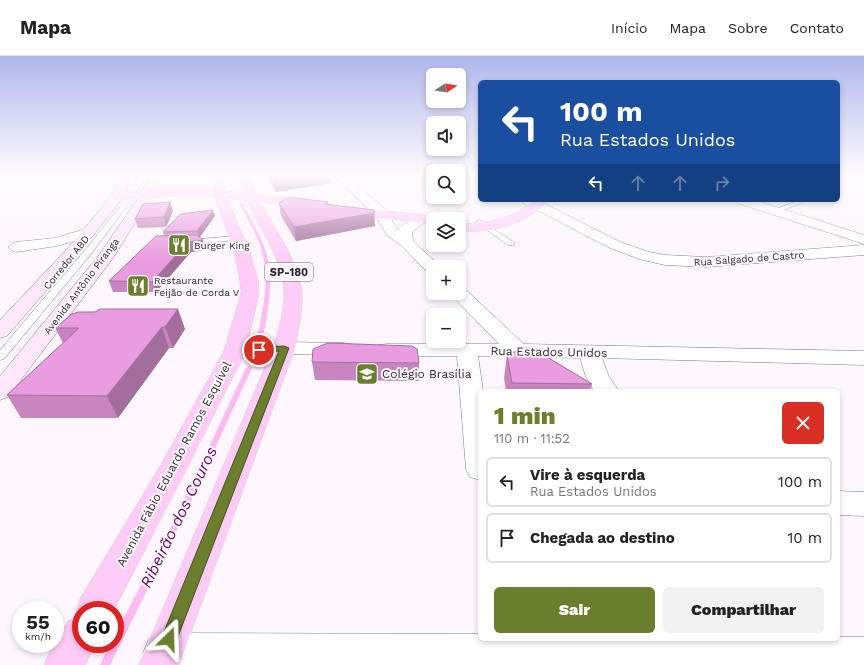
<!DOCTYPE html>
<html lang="pt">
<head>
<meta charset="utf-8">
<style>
  :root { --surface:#fff; --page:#f2f2f2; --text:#222; --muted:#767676; --line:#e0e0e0; --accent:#6a7e2e }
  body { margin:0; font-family:"Work Sans",sans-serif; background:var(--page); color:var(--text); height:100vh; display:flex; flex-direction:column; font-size:15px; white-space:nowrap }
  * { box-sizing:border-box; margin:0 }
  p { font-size:13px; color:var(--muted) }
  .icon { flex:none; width:22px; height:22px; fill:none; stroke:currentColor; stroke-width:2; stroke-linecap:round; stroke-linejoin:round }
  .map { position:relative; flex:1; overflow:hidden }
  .side { position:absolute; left:478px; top:333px; width:362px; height:252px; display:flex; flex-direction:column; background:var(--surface); border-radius:6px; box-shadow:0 2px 6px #0003 }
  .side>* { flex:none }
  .hud { position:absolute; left:478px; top:24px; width:362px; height:122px; border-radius:6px; box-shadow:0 2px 6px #0003; background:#1a4fa0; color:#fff; overflow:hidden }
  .needle { width:26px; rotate:78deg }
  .controls { position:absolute; left:426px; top:12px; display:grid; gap:8px }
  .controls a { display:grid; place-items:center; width:40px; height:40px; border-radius:6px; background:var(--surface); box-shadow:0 2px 6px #0003; font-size:20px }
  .speed { position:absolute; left:12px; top:545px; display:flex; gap:8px; font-size:20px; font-weight:700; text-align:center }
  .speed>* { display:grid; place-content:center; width:52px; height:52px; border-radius:50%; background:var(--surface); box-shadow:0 2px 6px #0003; line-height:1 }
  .speed small { font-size:10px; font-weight:400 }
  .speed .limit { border:6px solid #d22; background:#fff; color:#111 }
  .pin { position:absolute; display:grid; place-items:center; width:34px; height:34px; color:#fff; margin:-17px; border:2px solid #fff; border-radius:50%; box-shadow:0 1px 4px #0007 }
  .me { position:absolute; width:44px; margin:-22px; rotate:22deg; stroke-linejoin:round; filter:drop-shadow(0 0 3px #0008) }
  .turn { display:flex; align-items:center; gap:14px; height:84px; padding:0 16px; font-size:18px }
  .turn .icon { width:52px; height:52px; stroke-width:2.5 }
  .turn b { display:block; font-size:28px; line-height:34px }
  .lanes { display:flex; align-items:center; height:38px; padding:0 16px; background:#0003; justify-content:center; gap:20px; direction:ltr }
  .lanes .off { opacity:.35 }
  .round { display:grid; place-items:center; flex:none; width:42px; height:42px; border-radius:6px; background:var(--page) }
  .head { display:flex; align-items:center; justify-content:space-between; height:68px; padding:0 16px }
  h1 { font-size:24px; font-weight:800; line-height:30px; color:var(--accent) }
  .primary-button { display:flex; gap:8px; margin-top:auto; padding:8px 16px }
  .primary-button a { flex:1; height:46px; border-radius:6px; background:var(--accent); color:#fff; font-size:16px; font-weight:800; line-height:46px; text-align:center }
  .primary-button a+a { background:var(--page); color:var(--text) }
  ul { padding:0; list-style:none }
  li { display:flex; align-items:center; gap:12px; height:50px; margin:0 8px 6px; padding:0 8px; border:2px solid var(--line); border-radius:6px }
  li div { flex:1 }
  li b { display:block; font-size:15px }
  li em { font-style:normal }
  header { display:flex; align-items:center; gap:24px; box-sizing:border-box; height:56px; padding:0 20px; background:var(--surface); border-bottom:1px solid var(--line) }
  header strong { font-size:19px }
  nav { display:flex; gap:22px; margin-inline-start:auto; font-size:14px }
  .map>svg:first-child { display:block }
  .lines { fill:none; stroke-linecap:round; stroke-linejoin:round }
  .stream { fill:#fcbcf2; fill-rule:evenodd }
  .lane-casing { stroke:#867b84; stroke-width:1 }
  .street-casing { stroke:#867b84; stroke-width:1 }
  .secondary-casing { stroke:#867b84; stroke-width:1 }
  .primary-casing { stroke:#d5d4d5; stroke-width:1 }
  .lane { fill:#fff; fill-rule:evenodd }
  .street { fill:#fff; fill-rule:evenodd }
  .secondary { fill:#fee6fb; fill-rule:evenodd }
  .primary { fill:#fdcdf7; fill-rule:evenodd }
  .wall { fill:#c886c0 }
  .shaded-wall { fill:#a36d9c }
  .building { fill:#e99cdf; stroke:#a36d9c }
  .route { fill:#6a7e2e; stroke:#45521e }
  .labels { text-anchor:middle; stroke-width:4; stroke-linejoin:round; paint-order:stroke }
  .far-poi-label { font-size:10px; fill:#2e2a2d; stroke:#fef7fd; text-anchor:start }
  .far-street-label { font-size:10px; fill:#2e2a2d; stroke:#fef7fd }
  .shield { fill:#fef7fd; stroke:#6c686b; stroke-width:1 }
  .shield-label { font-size:11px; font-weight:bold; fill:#2e2a2d }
  .street-label { font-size:12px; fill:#2e2a2d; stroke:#fef7fd }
  .poi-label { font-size:12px; fill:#2e2a2d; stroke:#fef7fd; text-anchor:start }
  .near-water-label { font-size:16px; font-style:italic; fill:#660760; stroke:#fef7fd }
</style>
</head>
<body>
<header>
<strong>Mapa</strong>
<nav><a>Início</a><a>Mapa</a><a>Sobre</a><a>Contato</a></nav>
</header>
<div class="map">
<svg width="864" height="609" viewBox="0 0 864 609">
  <rect width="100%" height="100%" fill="#fef7fd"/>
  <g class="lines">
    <path class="stream" d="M233,119H235L236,125L234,124Z
      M240,147L243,148C251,163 261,179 266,196C274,224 268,254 263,282L260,284L257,282C263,254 270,224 262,196C257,179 248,163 239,148Z
      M249,310L252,312L184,460L110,609H100L110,588H115V579L177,459L246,312Z"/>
    <g class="lane-casing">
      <path id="lane" d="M139,119H145L136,138L91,198L4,303L0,304V294L85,194L130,138Z
        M800,144L802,145V147L774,157L771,155Z
        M479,164L481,165L515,187L514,189H508L477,167L476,166Z
        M236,180L240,182L239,184L189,188L185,186L189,184Z"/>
    </g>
    <g class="street-casing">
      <path id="street" d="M334,119H346L386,154L388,157L386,159L389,160L398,174C403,167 414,162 422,164L424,167L412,176L413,185L441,211H433V217L427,216L401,189L387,179L377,163L379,160H376Z
        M474,119H480V123L476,122Z
        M521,144H537L620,186L649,196L665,199L706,201L864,189V199L706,211L665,209L639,203L610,192L523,147Z
        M735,144H754L864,179V188L737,147Z
        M89,172L94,173L96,176L94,179L57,190L16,196L11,194L8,191L11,188L16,186L55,182Z
        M459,232L465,233L524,288L864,295V309L602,302L609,321L619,335H594L586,321L580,302L534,301L525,304L514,300H478L483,335H480V424L470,421L466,413L457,300H387L379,299L376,294L379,289L387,288H499L453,241L450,237H459Z
        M284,286L343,287L351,288L354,293L351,298L343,299L284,298L235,301L227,300L224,295L227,290L235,289Z
        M838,435L864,436V460L838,459Z
        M163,577L480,578V583H838V581H864V609H148L143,597L149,583Z"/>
    </g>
    <g class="secondary-casing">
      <path id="secondary" d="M121,119H132L122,143L78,198L7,280L0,282V264L68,192L112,139Z
        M150,119H161L153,138L113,202L8,341L0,344V320L99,199L141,138Z"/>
    </g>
    <g class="primary-casing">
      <path id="primary" d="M212,119H223L226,135L244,137L238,119H249L257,138L312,145L317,146L318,149L317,152L312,153L261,146C275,175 299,204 302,237C303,255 298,274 295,292L179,609H139L273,292C278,274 285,254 284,235C282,203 260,173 247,145L227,142L250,196L258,225L259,237L246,295L183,420L114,554H81V588H96L85,609H44L50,595L68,565L78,560L76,554L81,541L159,412L224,295L241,237L240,225L234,196L215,140H173L118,144L114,143L112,140L114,137L118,136L173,132L214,133Z
        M535,144H549C546,148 542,151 538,154C512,173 490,175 459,176V168C495,166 505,165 535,144Z
        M344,150L433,160L439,163H433V168L339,157L337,154L339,151Z"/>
    </g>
    <use href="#lane" class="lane"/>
    <use href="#street" class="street"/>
    <use href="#secondary" class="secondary"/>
    <use href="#primary" class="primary"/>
  </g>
  <path class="wall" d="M266,119H330L331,127L276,136Z
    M170,146L173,155L166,171L138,172L135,163Z
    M328,146V148L375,170L296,185L281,160L279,147Z
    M215,160L200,181L203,184L206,194L191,196L156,236H113L109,225L164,180L163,176Z
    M95,256L185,273L173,292H169L118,362H21L7,339L63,287L55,272Z
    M507,299L592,328L590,335H506L504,322Z
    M312,306L419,307V325L315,324Z"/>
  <path class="shaded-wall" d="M281,119H330L331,127L276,136L273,120Z
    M170,146L173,155L166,171L164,161Z
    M213,154L215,160L199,182L197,175Z
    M374,154L375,170L296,185L294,171Z
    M203,184L206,194L191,196L156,236L152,226L188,186Z
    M178,253L185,273L173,292L165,271Z
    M162,271L169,292L118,362L107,340Z"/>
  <path class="building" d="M289,141L328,146L325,148L374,154V157L294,171L279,147Z
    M170,146L164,161L135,163L143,148Z
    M213,154L197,175L163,176L181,158Z
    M197,179L203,184L188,186L152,226L109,225L156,180Z
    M100,253H178L165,271H162L107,340L7,339L79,272H55L72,258L78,256H95Z
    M328,287L412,290L417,293L419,307L312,306L313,293Z
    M524,292H532L592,328L512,327L507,299Z"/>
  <linearGradient id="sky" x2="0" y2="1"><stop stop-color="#b0b7ec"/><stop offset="0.58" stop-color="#fffbfe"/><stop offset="1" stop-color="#fffbfe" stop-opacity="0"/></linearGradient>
  <rect width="864" height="205" fill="url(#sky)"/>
  <path class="route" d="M284,290L289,292L177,583L175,588L169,591L163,588L161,583L279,295L259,296L255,294L259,291Z"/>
  <defs>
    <g id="restaurant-square" transform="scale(1.15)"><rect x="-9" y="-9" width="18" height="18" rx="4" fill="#6a7e2e" stroke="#fef7fd"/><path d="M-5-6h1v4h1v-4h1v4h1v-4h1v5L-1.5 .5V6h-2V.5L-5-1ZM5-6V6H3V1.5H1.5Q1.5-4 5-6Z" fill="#fff"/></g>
    <g id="school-square" transform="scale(1.15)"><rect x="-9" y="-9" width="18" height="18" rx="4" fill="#6a7e2e" stroke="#fef7fd"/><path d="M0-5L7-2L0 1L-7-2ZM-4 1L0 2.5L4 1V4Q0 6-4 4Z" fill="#fff"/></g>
  </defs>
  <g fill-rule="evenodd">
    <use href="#restaurant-square" x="179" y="189"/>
    <use href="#restaurant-square" x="138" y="230"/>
    <use href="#school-square" x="367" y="318"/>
  </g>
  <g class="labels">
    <g class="far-poi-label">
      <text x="194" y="193">Burger King</text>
      <text x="154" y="228">Restaurante<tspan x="154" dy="12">Feijão de Corda V</tspan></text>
    </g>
    <g class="far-street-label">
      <text transform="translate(749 202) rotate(-4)" y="4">Rua Salgado de Castro</text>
      <text transform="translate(66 206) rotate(-51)" y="4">Corredor ABD</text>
      <text transform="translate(81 230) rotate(-53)" y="4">Avenida Antônio Piranga</text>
    </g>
    <rect class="shield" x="265" y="207" width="48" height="18" rx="3"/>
    <g class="shield-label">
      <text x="289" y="220">SP-180</text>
    </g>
    <g class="street-label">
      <text transform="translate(549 296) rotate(1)" y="4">Rua Estados Unidos</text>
      <text transform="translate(174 408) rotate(-62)" y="4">Avenida Fábio Eduardo Ramos Esquível</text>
    </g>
    <g class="poi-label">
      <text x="382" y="322">Colégio Brasília</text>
    </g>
    <g class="near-water-label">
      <text transform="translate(178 461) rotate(-64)" y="6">Ribeirão dos Couros</text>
    </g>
  </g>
</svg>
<div class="controls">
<a><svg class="needle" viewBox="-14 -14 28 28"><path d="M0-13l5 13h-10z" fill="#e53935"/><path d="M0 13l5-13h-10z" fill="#767676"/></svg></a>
<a><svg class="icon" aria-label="sound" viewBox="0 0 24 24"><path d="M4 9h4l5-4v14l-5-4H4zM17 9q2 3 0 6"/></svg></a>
<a><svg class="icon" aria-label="search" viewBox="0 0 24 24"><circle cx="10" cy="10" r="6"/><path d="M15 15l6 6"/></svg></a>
<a><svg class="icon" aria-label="layers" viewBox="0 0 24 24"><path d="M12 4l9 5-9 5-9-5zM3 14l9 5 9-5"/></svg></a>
<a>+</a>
<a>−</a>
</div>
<div class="speed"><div>55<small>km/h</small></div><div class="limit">60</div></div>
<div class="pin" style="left:259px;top:294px;background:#d93025"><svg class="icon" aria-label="arrive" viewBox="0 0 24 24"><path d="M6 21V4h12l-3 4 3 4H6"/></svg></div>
<svg class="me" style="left:169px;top:583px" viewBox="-20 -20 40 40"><path d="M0-17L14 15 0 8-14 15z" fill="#6a7e2e" stroke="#fff" stroke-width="4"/></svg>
<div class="hud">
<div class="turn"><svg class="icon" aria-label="left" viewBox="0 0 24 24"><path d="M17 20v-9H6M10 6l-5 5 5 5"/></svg><div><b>100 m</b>Rua Estados Unidos</div></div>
<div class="lanes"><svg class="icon" aria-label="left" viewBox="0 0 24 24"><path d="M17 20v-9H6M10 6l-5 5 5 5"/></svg><svg class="icon off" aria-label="ahead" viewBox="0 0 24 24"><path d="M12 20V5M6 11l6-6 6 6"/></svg><svg class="icon off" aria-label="ahead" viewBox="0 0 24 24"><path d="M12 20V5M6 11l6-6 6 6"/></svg><svg class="icon off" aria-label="right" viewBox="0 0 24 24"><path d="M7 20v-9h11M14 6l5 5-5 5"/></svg></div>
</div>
<section class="side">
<div class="head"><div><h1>1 min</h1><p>110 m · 11:52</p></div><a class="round" style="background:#d93025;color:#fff"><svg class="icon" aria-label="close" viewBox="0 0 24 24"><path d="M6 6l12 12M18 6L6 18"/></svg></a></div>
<ul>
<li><svg class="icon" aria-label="left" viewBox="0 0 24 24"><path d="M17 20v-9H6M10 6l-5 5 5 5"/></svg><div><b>Vire à esquerda</b><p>Rua Estados Unidos</p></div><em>100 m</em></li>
<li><svg class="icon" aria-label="arrive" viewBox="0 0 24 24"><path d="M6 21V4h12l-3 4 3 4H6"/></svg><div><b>Chegada ao destino</b></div><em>10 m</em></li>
</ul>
<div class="primary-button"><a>Sair</a><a>Compartilhar</a></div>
</section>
</div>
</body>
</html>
